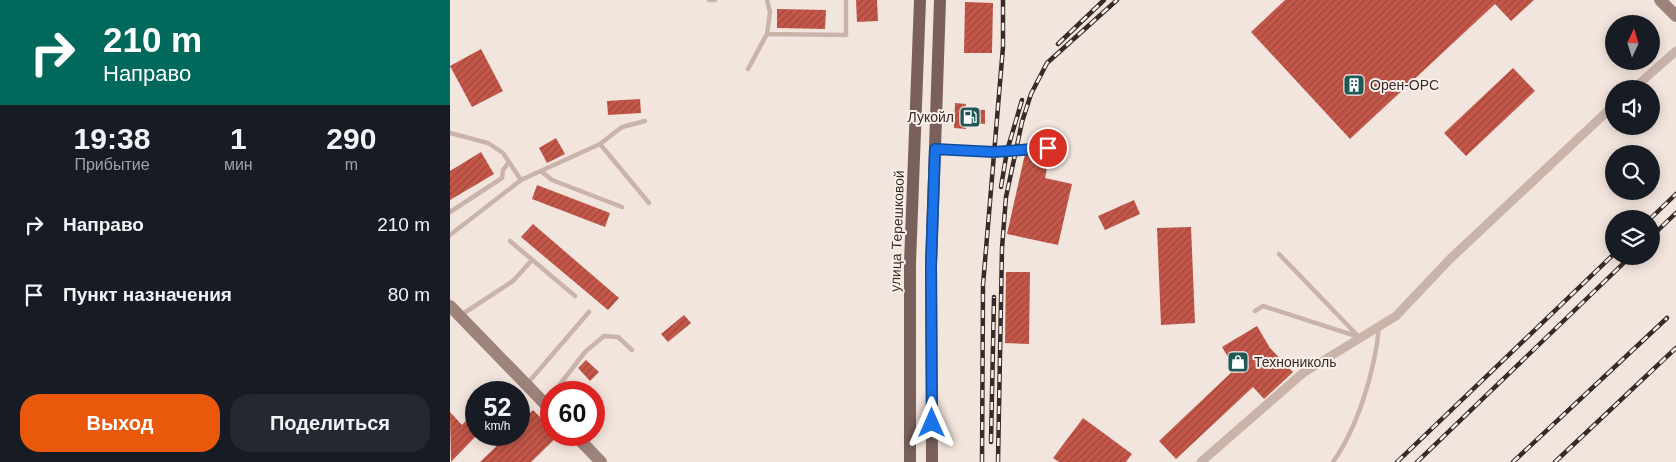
<!DOCTYPE html>
<html lang="ru">
<head>
<meta charset="utf-8">
<style>
  :root { --surface:#171b24; --page:#242831; --text:#f1f3f6; --muted:#9ea1a6; --accent:#ea580c }
  body { margin:0; font-family:Helvetica,sans-serif; background:var(--page); color:var(--text); height:100vh; display:flex; flex-direction:column; font-size:19px; white-space:nowrap }
  * { box-sizing:border-box; margin:0 }
  p { font-size:16px; color:var(--muted) }
  .icon { flex:none; width:28px; height:28px; fill:none; stroke:currentColor; stroke-width:2; stroke-linecap:round; stroke-linejoin:round }
  .map { position:relative; flex:1; overflow:hidden }
  .details { display:flex; flex-direction:column; background:var(--surface); width:450px }
  .details>* { flex:none }
  .hud { background:#00695c; color:#fff; overflow:hidden }
  .needle { width:32px; rotate:4deg }
  .tools { position:absolute; left:1155px; top:15px; display:grid; gap:10px }
  .tools a { display:grid; place-items:center; width:55px; height:55px; border-radius:50%; background:var(--surface); box-shadow:0 2px 12px #0003; font-size:25px }
  .speed { position:absolute; left:15px; top:381px; display:flex; gap:10px; font-size:25px; font-weight:700; text-align:center }
  .speed>* { display:grid; place-content:center; width:65px; height:65px; border-radius:50%; background:var(--surface); box-shadow:0 2px 12px #0003; line-height:1 }
  .speed small { font-size:12px; font-weight:400 }
  .speed .limit { border:8px solid #d22; background:#fff; color:#111 }
  .pin { position:absolute; display:grid; place-items:center; width:42px; height:42px; color:#fff; margin:-21px; border:2px solid #fff; border-radius:50%; box-shadow:0 1px 5px #0007 }
  .me { position:absolute; width:55px; margin:-28px; rotate:0deg; stroke-linejoin:round; filter:drop-shadow(0 0 4px #0008) }
  .turn { display:flex; align-items:center; gap:18px; height:105px; padding:0 20px; font-size:22px }
  .turn .icon { width:65px; height:65px; stroke-width:2.5 }
  .turn b { display:block; font-size:35px; line-height:42px }
  .eta { display:flex; justify-content:space-evenly; align-items:center; height:85px; text-align:center }
  .eta b { font-size:30px; font-weight:700; line-height:35px }
  .primary-button { display:flex; gap:10px; margin-top:auto; padding:10px 20px }
  .primary-button a { flex:1; height:58px; border-radius:20px; background:var(--accent); color:#fff; font-size:20px; font-weight:700; line-height:58px; text-align:center }
  .primary-button a+a { background:var(--page); color:var(--text) }
  ul { padding:0; list-style:none }
  li { display:flex; align-items:center; gap:15px; height:70px; padding:0 20px }
  li div { flex:1 }
  li b { display:block; font-size:19px }
  li em { font-style:normal }
  main { display:flex; flex:1; min-height:0 }
  .map>svg:first-child { display:block }
  .building { fill:url(#building-hatch) }
  .lines { fill:none; stroke-linecap:round; stroke-linejoin:round }
  .lane { stroke:#cab4a9; stroke-width:4.5 }
  .street { stroke:#cab4a9; stroke-width:9 }
  .secondary { stroke:#9e837a; stroke-width:12 }
  .primary { stroke:#79605a; stroke-width:12 }
  .rail-casing { stroke:#372b29; stroke-width:4.5 }
  .rail { stroke:#faf0e9; stroke-width:2.5; stroke-dasharray:8; stroke-linecap:butt }
  .route-casing { stroke:#114b97; stroke-width:12 }
  .route { stroke:#1a73e8; stroke-width:9 }
  .labels { text-anchor:middle; stroke-width:4; stroke-linejoin:round; paint-order:stroke }
  .poi-label { font-size:14px; fill:#372b29; stroke:#faf0e9; text-anchor:start }
  .street-label { font-size:14px; fill:#372b29; stroke:#faf0e9 }
</style>
</head>
<body>
<main>
<section class="details">
<div class="hud">
<div class="turn"><svg class="icon" aria-label="right" viewBox="0 0 24 24"><path d="M7 20v-9h11M14 6l5 5-5 5"/></svg><div><b>210 m</b>Направо</div></div>
</div>
<div class="eta">
<div><b>19:38</b><p>Прибытие</p></div>
<div><b>1</b><p>мин</p></div>
<div><b>290</b><p>m</p></div>
</div>
<ul>
<li><svg class="icon" aria-label="right" viewBox="0 0 24 24"><path d="M7 20v-9h11M14 6l5 5-5 5"/></svg><div><b>Направо</b></div><em>210 m</em></li>
<li><svg class="icon" aria-label="arrive" viewBox="0 0 24 24"><path d="M6 21V4h12l-3 4 3 4H6"/></svg><div><b>Пункт назначения</b></div><em>80 m</em></li>
</ul>
<div class="primary-button"><a>Выход</a><a>Поделиться</a></div>
</section>
<div class="map">
<svg width="1226" height="462" viewBox="0 0 1226 462">
  <defs>
    <pattern id="building-hatch" width="6" height="6" patternUnits="userSpaceOnUse" patternTransform="scale(1.25)"><rect width="6" height="6" fill="#c45749"/><path d="M-1 1l2-2M0 6l6-6M5 7l2-2" fill="none" stroke="#a0483d"/></pattern>
  </defs>
  <rect width="100%" height="100%" fill="#f2e5dd"/>
  <path class="building" d="M406,0H427L428,21L407,22Z
    M835,0H1084L1061,21L1045,4L900,139L801,32Z
    M515,2L543,3L542,53H514Z
    M327,9L376,10L375,29L327,28Z
    M31,49L53,91L22,107L0,66Z
    M1063,68L1085,91L1016,156L994,133Z
    M190,99L191,113L158,115L157,101Z
    M505,103L516,104L515,109L535,110V124L516,123V129L504,128Z
    M106,138L115,154L97,163L89,148Z
    M31,152L44,174L0,200V171Z
    M575,154L599,158L595,178L622,184L608,245L557,234Z
    M87,185L160,213L155,227L82,199Z
    M684,200L690,214L655,230L648,216Z
    M83,224L169,298L158,310L71,237Z
    M741,227L745,323L711,325L707,228Z
    M556,272H580L579,344L555,343Z
    M234,315L241,323L218,342L211,334Z
    M807,326L820,348L843,372L814,399L803,387L726,459L709,441L785,369L772,347Z
    M136,360L149,372L140,381L128,368Z
    M83,410L101,428V435H109L81,462H30L58,435H69V424Z
    M0,412L12,425L21,415L26,420V436L1,462Z
    M633,418L682,454L676,462H609L603,458Z"/>
  <g class="lines">
    <path class="lane" d="M259,0H265
      M317,0L320,12L317,34L396,35V0
      M298,69L317,34
      M0,133L38,143L53,153L71,180
      M150,144L199,203
      M486,149L544,152L598,148
      M91,171L102,180L172,207
      M0,212L52,178L53,170L59,162
      M0,235L71,180L150,144L172,127L195,121
      M60,241L125,296
      M805,311L813,306L909,337L829,254
      M11,315L63,281L82,260
      M77,384L139,312
      M104,392L135,352L154,336L168,337L182,350
      M883,462C908,427 925,370 929,327"/>
    <path class="street" d="M1183,89L1226,51
      M751,462L853,373L946,316L1000,259L1164,105"/>
    <path class="secondary" d="M1210,0L1226,16
      M0,306L101,410
      M125,435L151,462"/>
    <path class="primary" d="M460,462V263L470,0
      M482,462L481,265L490,0"/>
    <g class="rail-casing">
      <path id="rail" d="M608,44L654,0
        M551,187L557,151L572,100
        M1200,219L1226,194
        M1201,237L1226,213
        M541,442L544,297
        M532,462L533,285L553,47V0
        M548,462L552,248L556,197L572,122L581,94L597,63L667,0
        M947,462L1164,254
        M967,462L1181,256
        M1063,462L1217,318
        M1105,462L1226,348"/>
    </g>
    <use href="#rail" class="rail"/>
  </g>
  <g class="lines">
    <g class="route-casing">
      <path id="route" d="M482,423L481,265L485,149L544,152L598,148"/>
    </g>
    <use href="#route" class="route"/>
  </g>
  <defs>
    <g id="building-square" transform="scale(1.125)"><rect x="-9" y="-9" width="18" height="18" rx="4" fill="#1f5855" stroke="#faf0e9"/><path d="M-4-6H4V6H1V3H-1V6H-4ZM-2.5-4.3h1.7v1.8h-1.7ZM.8-4.3h1.7v1.8H.8ZM-2.5-1h1.7V.8h-1.7ZM.8-1h1.7V.8H.8Z" fill="#fff"/></g>
    <g id="fuel-square" transform="scale(1.125)"><rect x="-9" y="-9" width="18" height="18" rx="4" fill="#1f5855" stroke="#faf0e9"/><path d="M-5.5-6h7V0h2V4h1.3V-2.5L3-4.5l.8-.8L6-3V5H2.5V1h-1V6h-7ZM-4.2-4.7v3.2H.2V-4.7Z" fill="#fff"/></g>
    <g id="shop-square" transform="scale(1.125)"><rect x="-9" y="-9" width="18" height="18" rx="4" fill="#1f5855" stroke="#faf0e9"/><path d="M-5-2.5h2.3a2.7 3.5 0 0 1 5.4 0H5L5.5 6h-11ZM-1.5-2.5h3a1.5 2.3 0 0 0-3 0Z" fill="#fff"/></g>
  </defs>
  <g fill-rule="evenodd">
    <use href="#building-square" x="904" y="85"/>
    <use href="#fuel-square" x="520" y="117"/>
    <use href="#shop-square" x="788" y="362"/>
  </g>
  <g class="labels">
    <g class="poi-label">
      <text x="920" y="90">Орен-ОРС</text>
      <text x="504" y="122" text-anchor="end">Лукойл</text>
      <text x="804" y="367">Технониколь</text>
    </g>
    <g class="street-label">
      <text transform="translate(447 231) rotate(-88)" y="5">улица Терешковой</text>
    </g>
  </g>
</svg>
<div class="tools">
<a><svg class="needle" viewBox="-14 -14 28 28"><path d="M0-13l5 13h-10z" fill="#e53935"/><path d="M0 13l5-13h-10z" fill="#9ea1a6"/></svg></a>
<a><svg class="icon" aria-label="sound" viewBox="0 0 24 24"><path d="M4 9h4l5-4v14l-5-4H4zM17 9q2 3 0 6"/></svg></a>
<a><svg class="icon" aria-label="search" viewBox="0 0 24 24"><circle cx="10" cy="10" r="6"/><path d="M15 15l6 6"/></svg></a>
<a><svg class="icon" aria-label="layers" viewBox="0 0 24 24"><path d="M12 4l9 5-9 5-9-5zM3 14l9 5 9-5"/></svg></a>
</div>
<div class="speed"><div>52<small>km/h</small></div><div class="limit">60</div></div>
<div class="pin" style="left:598px;top:148px;background:#d93025"><svg class="icon" aria-label="arrive" viewBox="0 0 24 24"><path d="M6 21V4h12l-3 4 3 4H6"/></svg></div>
<svg class="me" style="left:482px;top:423px" viewBox="-20 -20 40 40"><path d="M0-17L14 15 0 8-14 15z" fill="#1a73e8" stroke="#fff" stroke-width="4"/></svg>
</div>
</main>
</body>
</html>
